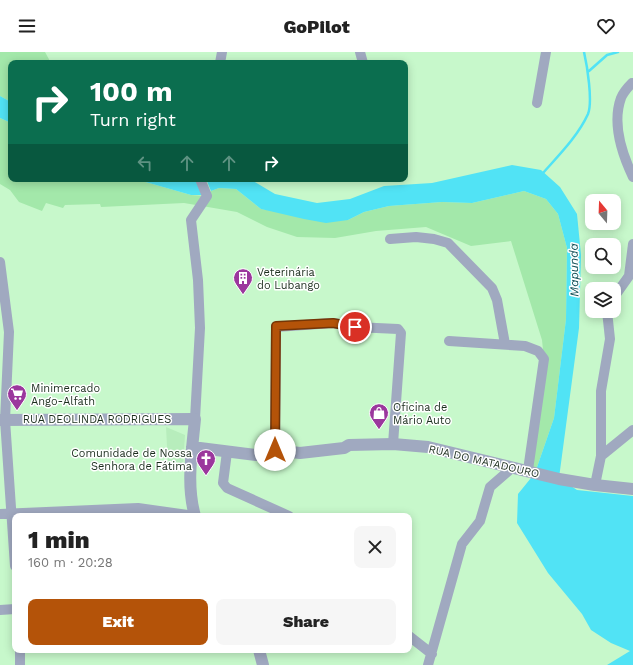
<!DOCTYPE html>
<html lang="en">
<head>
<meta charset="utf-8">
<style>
  :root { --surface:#fff; --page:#f6f6f6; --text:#222; --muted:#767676; --accent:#b45309 }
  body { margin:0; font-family:"Work Sans",sans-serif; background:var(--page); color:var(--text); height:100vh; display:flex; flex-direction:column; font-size:15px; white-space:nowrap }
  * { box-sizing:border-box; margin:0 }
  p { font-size:13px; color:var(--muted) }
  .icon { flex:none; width:22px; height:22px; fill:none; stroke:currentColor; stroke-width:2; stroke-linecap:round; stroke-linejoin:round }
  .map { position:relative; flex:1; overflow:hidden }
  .drawer { position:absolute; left:12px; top:461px; width:400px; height:140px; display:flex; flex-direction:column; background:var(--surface); border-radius:8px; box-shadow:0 2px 10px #0003 }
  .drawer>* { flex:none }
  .top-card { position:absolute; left:8px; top:8px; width:400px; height:122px; border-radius:8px; box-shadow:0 2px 10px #0003; background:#0b6e4f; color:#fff; overflow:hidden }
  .needle { width:26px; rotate:341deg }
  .tools { position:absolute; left:585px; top:142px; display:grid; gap:8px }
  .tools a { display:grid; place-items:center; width:36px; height:36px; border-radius:8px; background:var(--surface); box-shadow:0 2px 10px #0003; font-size:20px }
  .pin { position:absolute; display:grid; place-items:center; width:34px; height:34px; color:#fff; margin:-17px; border:2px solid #fff; border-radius:50%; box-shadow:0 1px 4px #0007 }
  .me { position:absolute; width:44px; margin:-22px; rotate:0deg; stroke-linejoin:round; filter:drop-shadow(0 0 3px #0008) }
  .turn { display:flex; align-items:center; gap:14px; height:84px; padding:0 16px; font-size:18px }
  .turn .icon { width:52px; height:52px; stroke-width:2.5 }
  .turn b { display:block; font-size:28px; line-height:34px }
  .lanes { display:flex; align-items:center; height:38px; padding:0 16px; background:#0003; justify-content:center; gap:20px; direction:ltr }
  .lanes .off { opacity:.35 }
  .round { display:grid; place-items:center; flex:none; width:42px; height:42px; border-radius:8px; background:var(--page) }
  .summary { display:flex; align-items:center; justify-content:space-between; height:68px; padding:0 16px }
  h1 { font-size:24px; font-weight:800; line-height:30px }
  .action { display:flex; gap:8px; margin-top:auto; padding:8px 16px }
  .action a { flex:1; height:46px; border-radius:8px; background:var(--accent); color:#fff; font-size:16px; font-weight:800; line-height:46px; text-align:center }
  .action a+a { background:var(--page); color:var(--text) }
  header { display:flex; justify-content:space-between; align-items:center; height:52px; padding:0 16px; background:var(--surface); font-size:18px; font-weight:800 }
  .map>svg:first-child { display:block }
  .built { fill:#b7edbc }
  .green { fill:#a3e8aa }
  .water { fill:#51e3f5 }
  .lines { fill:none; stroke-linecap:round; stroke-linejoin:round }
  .stream { stroke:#51e3f5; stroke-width:2.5 }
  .minor { stroke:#a0a9c0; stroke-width:10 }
  .tertiary { stroke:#a0a9c0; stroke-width:12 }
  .route-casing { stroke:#753606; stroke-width:10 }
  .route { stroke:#b45309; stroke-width:7 }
  .labels { text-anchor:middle; stroke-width:3; stroke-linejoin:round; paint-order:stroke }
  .poi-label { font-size:11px; fill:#1c2e1e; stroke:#fff; text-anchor:start }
  .street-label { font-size:11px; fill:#1c2e1e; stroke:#fff }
  .water-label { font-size:12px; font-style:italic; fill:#0d4e55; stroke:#fff }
</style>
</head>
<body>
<header><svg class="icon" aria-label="menu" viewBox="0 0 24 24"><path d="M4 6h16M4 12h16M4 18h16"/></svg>GoPilot<svg class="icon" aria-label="heart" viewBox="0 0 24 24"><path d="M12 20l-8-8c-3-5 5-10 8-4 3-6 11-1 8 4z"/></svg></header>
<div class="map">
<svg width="633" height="613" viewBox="0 0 633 613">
  <rect width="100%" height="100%" fill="#c7f8cb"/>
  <path class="built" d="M166,375L185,383L183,413H168Z"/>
  <path class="green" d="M0,0H45L51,11H11V50L0,44Z
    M0,66L11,71V127H135L191,143L207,144L211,139L219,136L236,137L261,157L348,168L364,160L389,154L442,150L472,151L524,139L546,147L558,162L567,196L566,267L554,366L535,421L528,418L544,307L542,288L511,189L471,194L426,175L376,179L335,186L297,185L267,175L237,160L202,154L184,151L101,155L100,152L65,153L63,156L46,151L42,159L19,150L10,138L0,132Z"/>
  <path class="water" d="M0,44L11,50V71L0,66Z
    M512,113L541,118L560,135L577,162L581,203L579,276L559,426L577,438L633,444V613H607L630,599L611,591L591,578L582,562L548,521L517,471L518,442L535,421L554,366L566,267L567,196L558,162L546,147L524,139L472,151L442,150L389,154L364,160L348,168L326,171L304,167L261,157L236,137L219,136L211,139L206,127H250L275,142L317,151L350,147L384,134L432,131Z
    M135,127H195L202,143H191Z"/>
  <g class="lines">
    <path class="stream" d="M589,19L607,3L618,0
      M543,121C559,103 578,84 588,62C593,49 587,13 584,0"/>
    <path class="minor" d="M360,0L363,11
      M220,11L222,0
      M632,31C628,35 623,41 621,46C612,71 622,102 633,125
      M537,51L546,0
      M390,187L416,185L434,187L448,191L492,236L497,248L505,292
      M0,210L9,280L5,368L15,514
      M614,245L629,224L633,192
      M449,289L525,294L538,299L544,307L528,418
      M195,367L200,276L198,228L191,168L207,144L200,127
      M275,398L276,275L333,271L355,275L398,277L401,281L393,392
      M227,400L223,431L227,436L289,464
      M601,404L633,378
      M595,433L601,404V339L610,287L607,259
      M0,462L138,456L195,464
      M0,558L15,557
      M409,584L432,602
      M20,598V613
      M428,613L462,492L480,469L490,435L513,415"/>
    <path class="tertiary" d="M0,368L195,367C192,400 186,432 195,464
      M192,395L256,403L275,398L300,401L344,396L349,393L393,392L428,395L559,427L595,433L633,437
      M259,598L263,613"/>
  </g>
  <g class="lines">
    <g class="route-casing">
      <path id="route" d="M275,398L276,274L333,271L355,275"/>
    </g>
    <use href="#route" class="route"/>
  </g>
  <defs>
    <g id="building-pin" transform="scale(1)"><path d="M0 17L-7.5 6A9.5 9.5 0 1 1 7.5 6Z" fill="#9b379d" stroke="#fff"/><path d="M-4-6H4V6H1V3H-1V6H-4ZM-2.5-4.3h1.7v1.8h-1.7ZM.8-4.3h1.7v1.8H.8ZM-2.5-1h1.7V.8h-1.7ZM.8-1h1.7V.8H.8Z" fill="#fff"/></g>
    <g id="supermarket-pin" transform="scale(1)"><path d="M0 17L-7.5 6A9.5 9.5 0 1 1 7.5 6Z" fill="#9b379d" stroke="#fff"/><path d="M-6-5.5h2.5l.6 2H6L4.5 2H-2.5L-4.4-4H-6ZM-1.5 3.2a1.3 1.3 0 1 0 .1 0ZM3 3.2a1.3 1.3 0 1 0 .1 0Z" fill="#fff"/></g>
    <g id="shop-pin" transform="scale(1)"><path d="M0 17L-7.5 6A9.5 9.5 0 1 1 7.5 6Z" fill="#9b379d" stroke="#fff"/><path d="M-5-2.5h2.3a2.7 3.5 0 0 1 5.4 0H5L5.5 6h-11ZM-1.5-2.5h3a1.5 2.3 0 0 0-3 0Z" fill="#fff"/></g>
    <g id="church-pin" transform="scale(1)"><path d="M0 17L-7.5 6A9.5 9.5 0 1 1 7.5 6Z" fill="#9b379d" stroke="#fff"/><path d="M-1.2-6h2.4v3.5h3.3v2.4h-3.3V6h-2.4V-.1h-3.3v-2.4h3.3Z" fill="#fff"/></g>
  </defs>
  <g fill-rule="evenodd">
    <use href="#building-pin" x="243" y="226"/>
    <use href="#supermarket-pin" x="17" y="342"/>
    <use href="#shop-pin" x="379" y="361"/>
    <use href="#church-pin" x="206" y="407"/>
  </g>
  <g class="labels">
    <g class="poi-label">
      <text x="257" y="224">Veterinária<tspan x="257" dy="13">do Lubango</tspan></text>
      <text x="31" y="340">Minimercado<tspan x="31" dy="13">Ango-Alfath</tspan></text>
      <text x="393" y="359">Oficina de<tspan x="393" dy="13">Mário Auto</tspan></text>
      <text x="192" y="405" text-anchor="end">Comunidade de Nossa<tspan x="192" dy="13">Senhora de Fátima</tspan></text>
    </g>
    <g class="street-label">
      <text x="97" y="371">RUA DEOLINDA RODRIGUES</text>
      <text transform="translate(484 409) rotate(13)" y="4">RUA DO MATADOURO</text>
    </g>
    <g class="water-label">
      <text transform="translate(574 218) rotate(-91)" y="4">Mapunda</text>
    </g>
  </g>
</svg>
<div class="tools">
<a><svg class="needle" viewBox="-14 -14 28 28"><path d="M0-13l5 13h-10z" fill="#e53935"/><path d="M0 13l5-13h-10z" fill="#767676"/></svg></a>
<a><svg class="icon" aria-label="search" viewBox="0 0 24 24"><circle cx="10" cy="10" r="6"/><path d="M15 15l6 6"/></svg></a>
<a><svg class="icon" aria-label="layers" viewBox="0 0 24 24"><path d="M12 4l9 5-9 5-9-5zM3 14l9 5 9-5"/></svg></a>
</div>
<div class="pin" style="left:355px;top:275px;background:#d93025"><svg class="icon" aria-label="arrive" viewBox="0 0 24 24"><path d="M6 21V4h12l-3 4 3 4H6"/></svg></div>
<svg class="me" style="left:275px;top:398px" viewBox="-20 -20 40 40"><circle r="19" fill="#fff"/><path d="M0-13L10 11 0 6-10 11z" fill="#b45309"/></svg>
<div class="top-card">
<div class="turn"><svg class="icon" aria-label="right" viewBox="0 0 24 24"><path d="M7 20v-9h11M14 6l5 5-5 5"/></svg><div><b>100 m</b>Turn right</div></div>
<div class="lanes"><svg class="icon off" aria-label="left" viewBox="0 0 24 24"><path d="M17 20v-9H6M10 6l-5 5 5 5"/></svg><svg class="icon off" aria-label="ahead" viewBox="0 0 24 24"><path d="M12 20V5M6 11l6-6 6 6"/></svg><svg class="icon off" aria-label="ahead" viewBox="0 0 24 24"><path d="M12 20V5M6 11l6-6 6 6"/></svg><svg class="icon" aria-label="right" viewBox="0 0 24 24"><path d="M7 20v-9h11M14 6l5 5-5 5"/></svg></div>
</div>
<section class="drawer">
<div class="summary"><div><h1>1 min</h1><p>160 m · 20:28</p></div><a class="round"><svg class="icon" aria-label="close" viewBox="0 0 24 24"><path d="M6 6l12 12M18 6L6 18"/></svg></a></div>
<div class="action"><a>Exit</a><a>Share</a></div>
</section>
</div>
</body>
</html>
